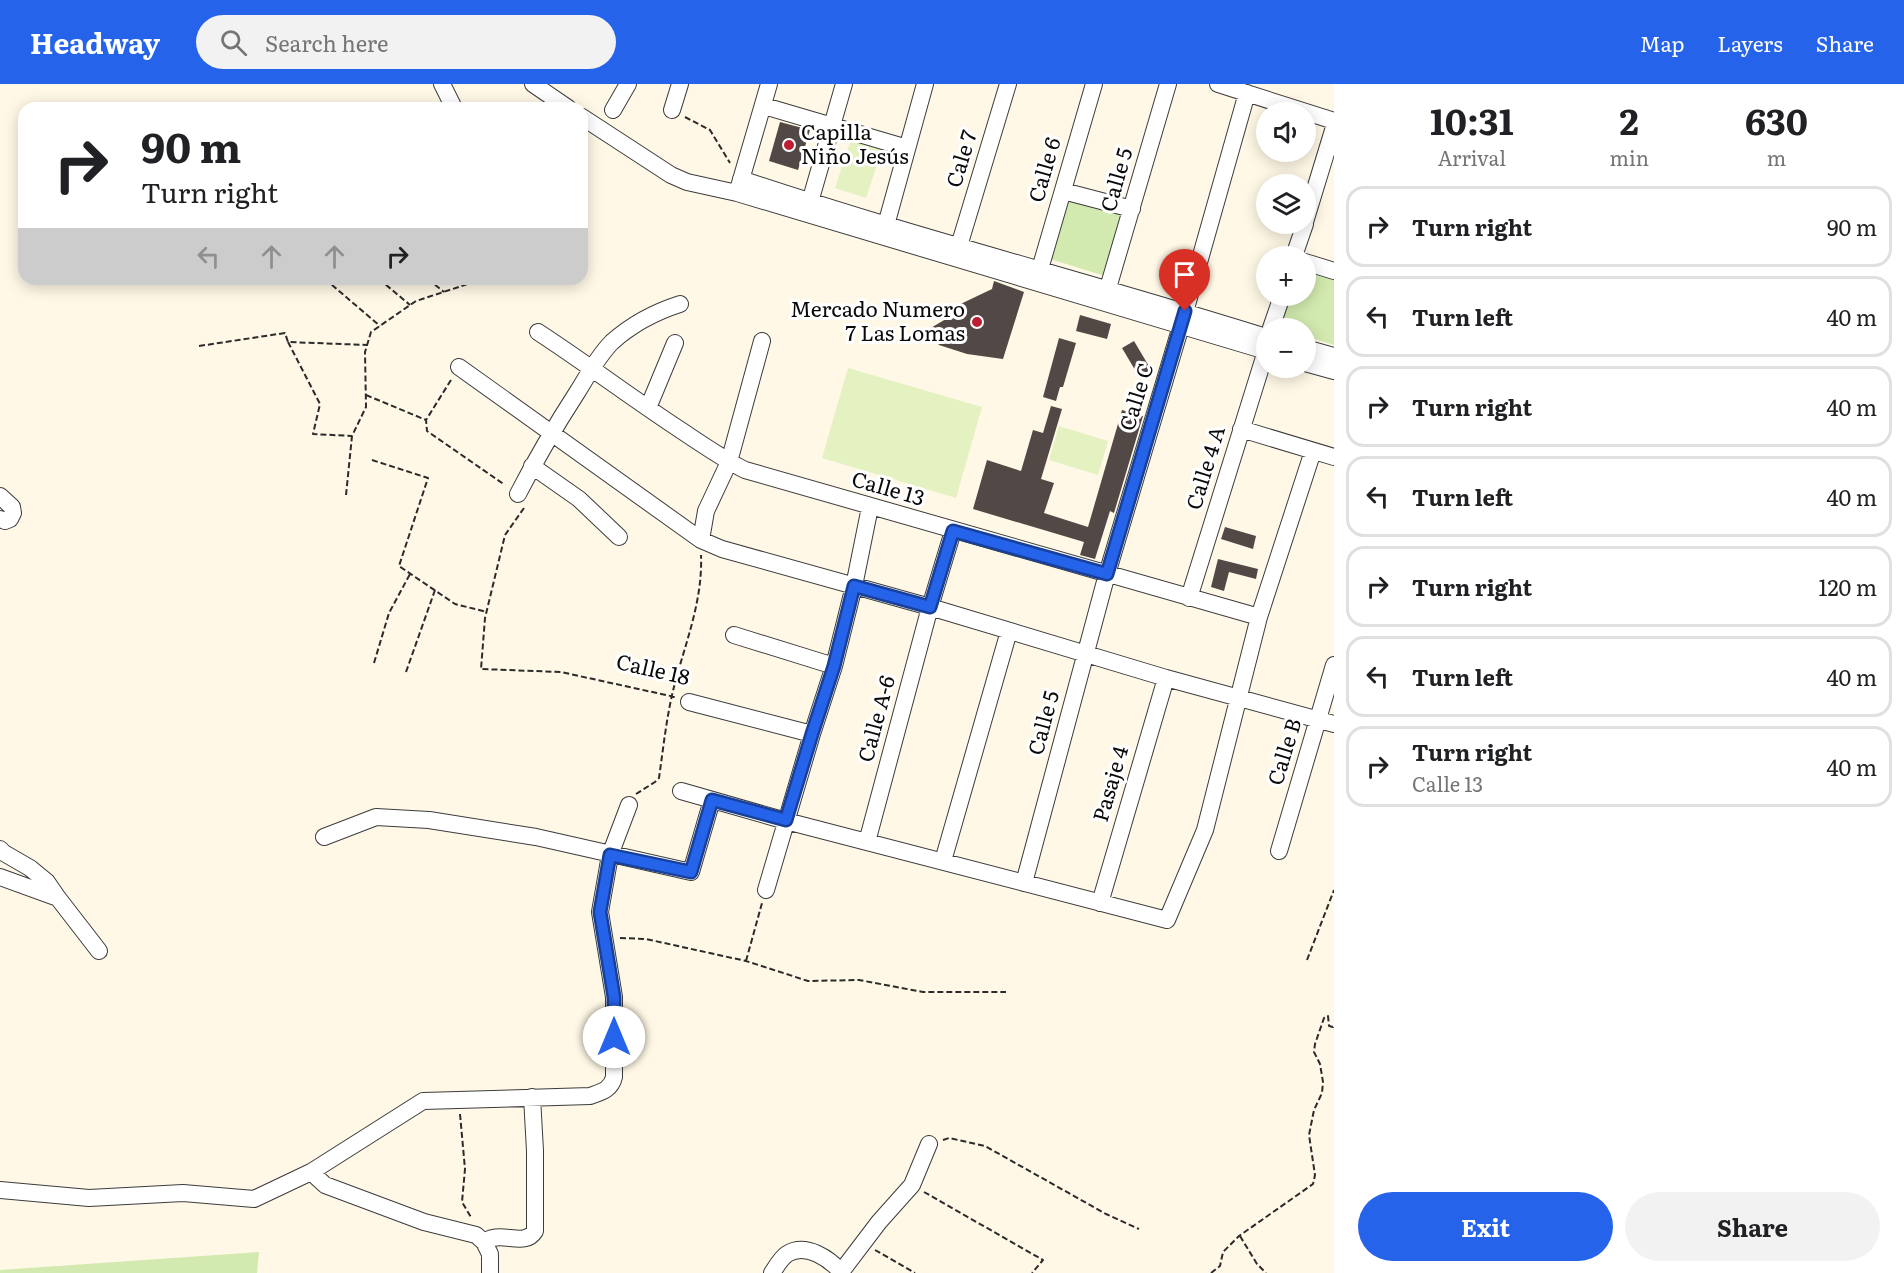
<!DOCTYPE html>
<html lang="en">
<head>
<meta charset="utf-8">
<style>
  :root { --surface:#fff; --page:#f2f2f2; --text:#202124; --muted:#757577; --line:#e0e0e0; --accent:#2563eb }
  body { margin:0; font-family:Literata,serif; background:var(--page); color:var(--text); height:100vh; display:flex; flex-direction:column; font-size:22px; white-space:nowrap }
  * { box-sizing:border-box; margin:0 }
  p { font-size:20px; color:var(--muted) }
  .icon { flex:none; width:33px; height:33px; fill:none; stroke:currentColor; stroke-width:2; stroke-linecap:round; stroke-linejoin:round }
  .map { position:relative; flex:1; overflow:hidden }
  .sheet { display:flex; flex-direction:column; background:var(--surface); width:570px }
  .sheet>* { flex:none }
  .top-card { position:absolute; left:18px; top:18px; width:570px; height:183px; border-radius:18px; box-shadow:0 3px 15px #0003; background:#fff; color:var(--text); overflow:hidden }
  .fabs { position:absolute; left:1256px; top:18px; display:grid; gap:12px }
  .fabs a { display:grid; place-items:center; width:60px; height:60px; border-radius:50%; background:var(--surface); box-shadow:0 3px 15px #0003; font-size:30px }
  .pin { position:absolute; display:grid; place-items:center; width:51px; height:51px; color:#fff; margin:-62px -26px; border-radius:50% 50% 50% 0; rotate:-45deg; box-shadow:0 0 6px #0007 }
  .pin .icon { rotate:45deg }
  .me { position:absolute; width:66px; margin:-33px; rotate:0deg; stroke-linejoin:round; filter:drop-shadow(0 0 4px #0008) }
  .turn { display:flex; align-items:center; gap:21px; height:126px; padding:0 24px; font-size:27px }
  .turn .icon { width:78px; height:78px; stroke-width:2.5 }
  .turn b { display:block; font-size:42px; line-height:51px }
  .lanes { display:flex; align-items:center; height:57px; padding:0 24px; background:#0003; justify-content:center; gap:30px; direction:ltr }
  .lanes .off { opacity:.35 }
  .eta { display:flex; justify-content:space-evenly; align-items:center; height:102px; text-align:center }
  .eta b { font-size:36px; font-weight:700; line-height:42px }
  .action { display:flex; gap:12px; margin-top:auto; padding:12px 24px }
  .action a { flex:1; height:69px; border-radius:36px; background:var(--accent); color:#fff; font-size:24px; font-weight:700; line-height:69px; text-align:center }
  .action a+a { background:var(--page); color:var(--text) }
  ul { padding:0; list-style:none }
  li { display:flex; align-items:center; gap:18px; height:81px; margin:0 12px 9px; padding:0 12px; border:3px solid var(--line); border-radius:18px }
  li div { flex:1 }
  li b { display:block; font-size:22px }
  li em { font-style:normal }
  header { display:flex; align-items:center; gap:36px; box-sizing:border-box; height:84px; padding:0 30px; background:var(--accent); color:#fff }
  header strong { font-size:28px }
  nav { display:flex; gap:33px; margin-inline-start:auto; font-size:21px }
  .search { width:420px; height:54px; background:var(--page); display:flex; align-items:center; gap:15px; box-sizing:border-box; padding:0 21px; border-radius:33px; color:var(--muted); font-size:22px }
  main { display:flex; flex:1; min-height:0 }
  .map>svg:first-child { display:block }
  .green { fill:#d2eaaf }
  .pitch { fill:#e4f1c1 }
  .building { fill:#524946 }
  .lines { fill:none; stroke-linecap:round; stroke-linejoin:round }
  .minor-casing { stroke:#3c3c3c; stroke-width:18 }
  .path { stroke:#2b2b2b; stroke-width:2; stroke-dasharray:6 3; stroke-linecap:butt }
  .minor { stroke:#fff; stroke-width:16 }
  .route-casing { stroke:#184099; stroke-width:15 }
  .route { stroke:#2563eb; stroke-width:10 }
  .poi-dot { fill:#be1d31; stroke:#fff; stroke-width:2 }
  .labels { text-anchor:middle; stroke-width:6; stroke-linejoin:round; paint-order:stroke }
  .poi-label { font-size:21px; fill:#090909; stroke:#fff; text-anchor:start }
  .street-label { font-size:21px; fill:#090909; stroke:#fff }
</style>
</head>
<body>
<header>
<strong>Headway</strong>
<div class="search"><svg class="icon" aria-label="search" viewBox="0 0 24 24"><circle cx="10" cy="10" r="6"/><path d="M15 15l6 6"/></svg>Search here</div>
<nav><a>Map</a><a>Layers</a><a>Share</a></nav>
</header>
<main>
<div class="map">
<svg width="1334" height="1189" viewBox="0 0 1334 1189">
  <rect width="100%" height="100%" fill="#fff8e6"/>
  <path class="green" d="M1067,114L1123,130L1105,192L1050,175Z
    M1305,181L1334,190V261L1305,252V244H1279L1286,212H1305Z
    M259,1168L257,1189H0V1186Z"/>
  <path class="pitch" d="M851,55L882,65L866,114L835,104Z
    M848,284L982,323L956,414L822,374Z
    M1059,342L1108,357L1098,391L1049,376Z"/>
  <path class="building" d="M780,38L810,46L798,86L769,77Z
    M994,197L1024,208L1003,275L967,270L939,261L929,245L951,232L948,226L992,205Z
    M1080,231L1111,240L1107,255L1076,247Z
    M1059,254L1076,259L1063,303H1060L1056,317L1043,313Z
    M1134,257L1153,289L1141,296L1122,264Z
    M1051,322L1062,325L1041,395L1054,399L1044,429L1088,443L1122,326L1143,332L1114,429L1110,427L1095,475L1080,471L1084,458L973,425L987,376L1021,387L1033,346L1043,349Z
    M1225,443L1256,452L1253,465L1221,455Z
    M1218,475L1258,485L1256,495L1229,488L1224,507L1211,503Z"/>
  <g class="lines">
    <g class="minor-casing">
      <path id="minor" d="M442,0L454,24
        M533,0L568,24
        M1218,0L1334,37
        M764,22L907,64
        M613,26L628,0
        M672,26L680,0
        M582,33L671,91L687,98L737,109L1266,267
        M741,95C914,153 1091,198 1266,253
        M738,106L769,0
        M1063,107L1132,125
        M810,118L844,0
        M1305,138L1334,43
        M886,141L925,0
        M959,162L1008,0
        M1294,172L1305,140
        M1305,178L1334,187
        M1040,185L1094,0
        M1108,204L1168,0
        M1271,244L1282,212
        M538,248C587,280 633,315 682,347C703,361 723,375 745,386L1259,533
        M1305,264L1334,272
        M1305,279L1334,287
        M459,283L701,456L722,465L930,523L1166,594L1334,640
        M648,324L675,259
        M1241,345L1334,373
        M532,382L579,415L619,453
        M518,410C536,375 556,341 578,307C588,291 598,272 612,258C631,241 655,228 680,220
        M0,412L12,423L13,429L10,435L5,437L0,435
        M701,456L706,427L729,378L762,257
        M1189,514L1266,267
        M734,551L834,582
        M689,618L812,650
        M681,707L786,737L1167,836L1205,746L1259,533L1313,367
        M324,753L376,733L429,736L536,753L691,788L712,716
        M867,758L930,523L953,447
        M0,765L4,769L30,784L47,798L58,814L99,867
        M1279,767L1334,581
        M943,777L1009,547
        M0,793L58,814
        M1024,799L1107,490L1181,242L1247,9
        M766,806L812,650L834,582L854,502L870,423
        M1100,819L1166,594
        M311,1088L325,1101L424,1138L476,1151L484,1158L490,1170V1189
        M0,1106L89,1114L183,1109L254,1115L311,1088L423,1017L590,1012C601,1008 611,1006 614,993V913L600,828L610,771L629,721
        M484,1158C487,1157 490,1154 493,1154C507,1150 526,1162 535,1147V1067L532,1013
        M841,1188L879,1138L912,1101L929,1060
        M772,1189C776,1183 781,1174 787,1170C806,1158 830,1175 842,1189"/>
    </g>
    <path class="path" d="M685,33L710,46L730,79
      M325,195L380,242
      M379,195L410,221
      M428,195L444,208
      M288,258L320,320L313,350L352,352
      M199,262L285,249L288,258L367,261
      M451,296L426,336L427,347L505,401
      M366,311L426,336
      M372,376L428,394L399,482L455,520L487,528
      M346,411L352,352L366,323L365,268L371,248L416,217L483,195
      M524,424L505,451L485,534L481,585L561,588L675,613
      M374,579L389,529L410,490
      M406,588L435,506
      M636,710L655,698L659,694C663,666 666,638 672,611C683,564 703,520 701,471
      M620,854L646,855L746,877L808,897L859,896L923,908H1006
      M1307,876L1334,806
      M746,877L762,819
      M460,1030L465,1085L462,1118L472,1135
      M943,1056L949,1054L985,1062L1106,1130L1139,1145
      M924,1108L1043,1176L1032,1189
      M1240,1152L1257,1180L1266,1189
      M875,1166L915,1189
      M1211,1189L1220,1182L1223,1168L1239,1152L1313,1100L1315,1091L1309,1051L1314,1026L1322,1009L1323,998L1320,980L1314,968L1315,960L1324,934L1328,932L1329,942L1333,943L1334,941"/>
    <use href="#minor" class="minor"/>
  </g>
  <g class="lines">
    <g class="route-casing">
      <path id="route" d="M614,953V913L600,828L610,771L691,788L712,716L786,736L812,650L834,582L854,502L930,523L953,447L1107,490L1185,227"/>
    </g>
    <use href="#route" class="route"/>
  </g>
  <g class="poi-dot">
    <circle cx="789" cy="61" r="6"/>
    <circle cx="977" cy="238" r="6"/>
  </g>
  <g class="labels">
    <g class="poi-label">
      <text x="801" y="56">Capilla<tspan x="801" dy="24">Niño Jesús</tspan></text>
      <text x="965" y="233" text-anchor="end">Mercado Numero<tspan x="965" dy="24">7 Las Lomas</tspan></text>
    </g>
    <g class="street-label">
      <text transform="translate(962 75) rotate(-73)" y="7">Cale 7</text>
      <text transform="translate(1045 86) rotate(-74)" y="7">Calle 6</text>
      <text transform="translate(1117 96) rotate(-74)" y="7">Calle 5</text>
      <text transform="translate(1137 313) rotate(-73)" y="7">Calle C</text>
      <text transform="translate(1206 384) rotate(-73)" y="7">Calle 4 A</text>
      <text transform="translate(888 405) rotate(16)" y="7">Calle 13</text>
      <text transform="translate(653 586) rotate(13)" y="7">Calle 18</text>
      <text transform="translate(877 635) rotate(-75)" y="7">Calle A-6</text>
      <text transform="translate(1044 639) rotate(-75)" y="7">Calle 5</text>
      <text transform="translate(1285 668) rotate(-73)" y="7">Calle B</text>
      <text transform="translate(1111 700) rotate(-74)" y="7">Pasaje 4</text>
    </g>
  </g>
</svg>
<div class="fabs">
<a><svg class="icon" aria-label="sound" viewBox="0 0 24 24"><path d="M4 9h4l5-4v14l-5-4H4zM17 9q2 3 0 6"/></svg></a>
<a><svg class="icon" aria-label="layers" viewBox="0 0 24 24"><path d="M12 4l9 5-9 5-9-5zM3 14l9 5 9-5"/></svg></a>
<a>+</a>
<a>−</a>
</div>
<div class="pin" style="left:1185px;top:227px;background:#d93025"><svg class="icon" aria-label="arrive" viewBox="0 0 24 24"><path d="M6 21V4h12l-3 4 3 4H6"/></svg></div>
<svg class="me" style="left:614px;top:953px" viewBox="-20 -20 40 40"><circle r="19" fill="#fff"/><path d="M0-13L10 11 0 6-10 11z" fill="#2563eb"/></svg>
<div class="top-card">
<div class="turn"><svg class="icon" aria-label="right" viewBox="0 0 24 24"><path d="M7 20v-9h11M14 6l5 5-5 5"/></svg><div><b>90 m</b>Turn right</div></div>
<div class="lanes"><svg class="icon off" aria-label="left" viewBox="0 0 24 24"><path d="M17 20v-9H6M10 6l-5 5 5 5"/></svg><svg class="icon off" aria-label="ahead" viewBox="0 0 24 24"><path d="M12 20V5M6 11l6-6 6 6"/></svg><svg class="icon off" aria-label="ahead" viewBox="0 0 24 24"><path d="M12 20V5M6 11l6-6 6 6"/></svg><svg class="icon" aria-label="right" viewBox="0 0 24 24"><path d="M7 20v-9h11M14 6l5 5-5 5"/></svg></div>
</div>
</div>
<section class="sheet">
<div class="eta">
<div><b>10:31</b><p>Arrival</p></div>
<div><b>2</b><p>min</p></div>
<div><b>630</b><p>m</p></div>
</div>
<ul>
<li><svg class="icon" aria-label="right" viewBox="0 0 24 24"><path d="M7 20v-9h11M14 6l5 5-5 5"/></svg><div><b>Turn right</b></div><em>90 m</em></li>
<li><svg class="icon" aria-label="left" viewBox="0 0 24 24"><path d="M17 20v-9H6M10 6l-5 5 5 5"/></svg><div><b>Turn left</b></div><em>40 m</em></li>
<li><svg class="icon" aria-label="right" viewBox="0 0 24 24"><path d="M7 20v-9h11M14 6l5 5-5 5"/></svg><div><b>Turn right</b></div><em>40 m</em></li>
<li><svg class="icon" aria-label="left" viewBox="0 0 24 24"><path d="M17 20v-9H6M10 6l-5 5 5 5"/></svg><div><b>Turn left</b></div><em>40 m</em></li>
<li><svg class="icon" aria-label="right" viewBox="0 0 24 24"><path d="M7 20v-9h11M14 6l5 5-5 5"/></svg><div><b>Turn right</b></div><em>120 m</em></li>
<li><svg class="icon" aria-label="left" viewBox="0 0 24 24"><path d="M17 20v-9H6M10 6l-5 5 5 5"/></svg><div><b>Turn left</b></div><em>40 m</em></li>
<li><svg class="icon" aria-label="right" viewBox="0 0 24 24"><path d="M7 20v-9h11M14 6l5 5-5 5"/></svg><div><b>Turn right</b><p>Calle 13</p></div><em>40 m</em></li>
</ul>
<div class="action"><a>Exit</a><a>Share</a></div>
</section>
</main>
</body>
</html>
